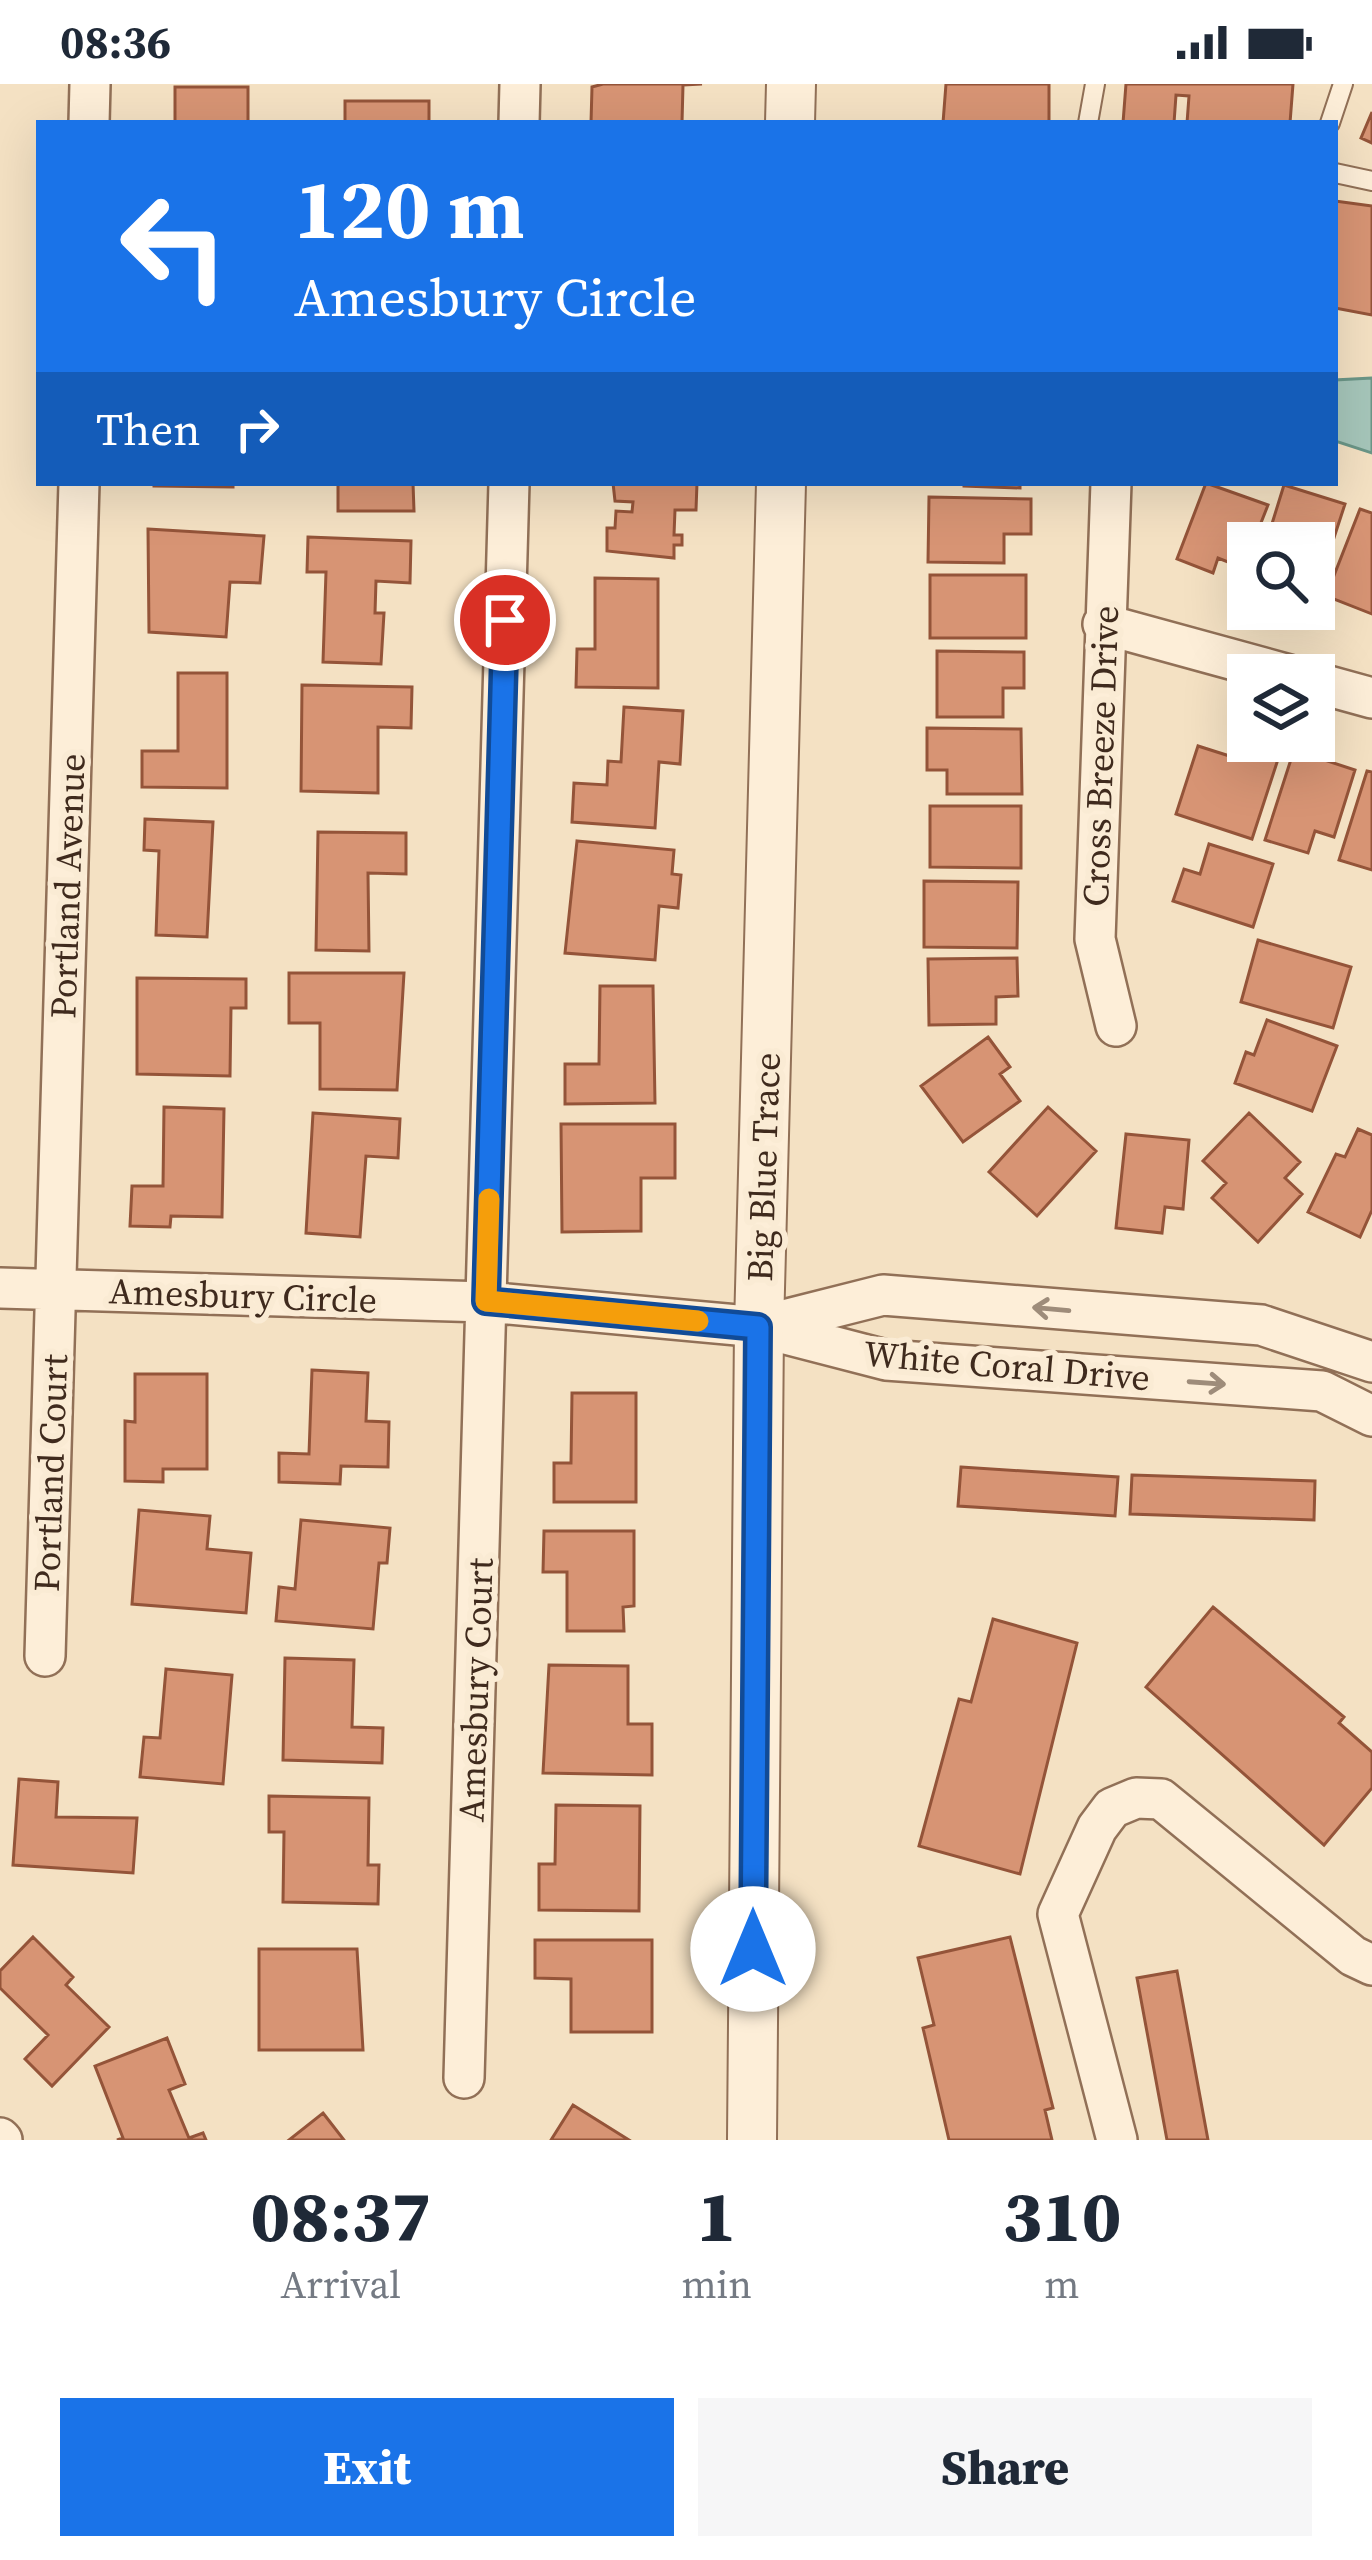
<!DOCTYPE html>
<html lang="en">
<head>
<meta charset="utf-8">
<style>
  :root { --surface:#fff; --page:#f6f6f7; --text:#1f2937; --muted:#747a83; --accent:#1a73e8 }
  body { margin:0; font-family:"Source Serif 4",serif; background:var(--page); color:var(--text); height:100vh; display:flex; flex-direction:column; font-size:45px; white-space:nowrap }
  * { box-sizing:border-box; margin:0 }
  p { font-size:39px; color:var(--muted) }
  .icon { flex:none; width:66px; height:66px; fill:none; stroke:currentColor; stroke-width:2; stroke-linecap:round; stroke-linejoin:round }
  .map { position:relative; height:2056px; overflow:hidden }
  .panel { display:flex; flex-direction:column; background:var(--surface); flex:1 }
  .panel>* { flex:none }
  .banner { position:absolute; left:36px; top:36px; width:1302px; height:366px; border-radius:0px; box-shadow:0 12px 48px #0002; background:#1a73e8; color:#fff; overflow:hidden }
  .buttons { position:absolute; left:1227px; top:438px; display:grid; gap:24px }
  .buttons a { display:grid; place-items:center; width:108px; height:108px; border-radius:0px; background:var(--surface); box-shadow:0 12px 48px #0002; font-size:60px }
  .pin { position:absolute; display:grid; place-items:center; width:102px; height:102px; color:#fff; margin:-51px; border:6px solid #fff; border-radius:50%; box-shadow:0 3px 12px #0007 }
  .me { position:absolute; width:132px; margin:-66px; rotate:0deg; stroke-linejoin:round; filter:drop-shadow(0 0 9px #0008) }
  .turn { display:flex; align-items:center; gap:42px; height:252px; padding:0 60px; font-size:54px }
  .turn .icon { width:156px; height:156px; stroke-width:2.5 }
  .turn b { display:block; font-size:84px; line-height:102px }
  .then { display:flex; align-items:center; height:114px; padding:0 60px; background:#0003; gap:24px; font-size:45px }
  .eta { display:flex; justify-content:space-evenly; align-items:center; height:204px; text-align:center }
  .eta b { font-size:72px; font-weight:800; line-height:84px }
  .cta { display:flex; gap:24px; margin-top:auto; padding:24px 60px }
  .cta a { flex:1; height:138px; border-radius:0px; background:var(--accent); color:#fff; font-size:48px; font-weight:800; line-height:138px; text-align:center }
  .cta a+a { background:var(--page); color:var(--text) }
  .status { display:flex; justify-content:space-between; align-items:center; height:84px; padding:0 60px; background:var(--surface); direction:ltr }
  .status svg { height:33px; fill:currentColor }
  .map>svg:first-child { display:block }
  .water { fill:#a6c6ba; stroke:#6b9687; stroke-width:3 }
  .building { fill:#d79474; stroke:#945439; stroke-width:3 }
  .lines { fill:none; stroke-linecap:round; stroke-linejoin:round }
  .service-casing { stroke:#917057; stroke-width:22 }
  .minor-casing { stroke:#917057; stroke-width:44 }
  .tertiary-casing { stroke:#917057; stroke-width:52 }
  .service { stroke:#fdeed8; stroke-width:18 }
  .minor { stroke:#fdeed8; stroke-width:39 }
  .tertiary { stroke:#fdeed8; stroke-width:48 }
  .oneway { stroke:#9e8c7a }
  .route-casing { stroke:#114b97; stroke-width:30 }
  .route { stroke:#1a73e8; stroke-width:21 }
  .slow { stroke:#f59e0b; stroke-width:21 }
  .labels { text-anchor:middle; stroke-width:12; stroke-linejoin:round; paint-order:stroke }
  .street-label { font-size:36px; fill:#3f2a1d; stroke:#faebd4 }
</style>
</head>
<body>
<div class="status"><b>08:36</b><svg viewBox="0 0 49 12"><path d="M0 12V9h3v3zM5 12V6h3v6zM10 12V3h3v9zM15 12V0h3v12zM26 1h20v11H26zM47 4h2v5h-2z"/></svg></div>
<div class="map">
<svg width="1372" height="2056" viewBox="0 0 1372 2056">
  <rect width="100%" height="100%" fill="#f4e1c3"/>
  <path class="water" d="M1372,294V369L1335,357V296Z"/>
  <path class="building" d="M603,0H702L683,1L682,39H591L592,3Z
    M946,0H1049V39H943Z
    M1126,0H1293L1290,39H1187L1189,12L1176,11L1174,39H1123Z
    M175,3H248V39H175Z
    M345,17H429V39H345Z
    M1372,28V59L1361,54Z
    M1335,117L1372,122V231L1335,224Z
    M154,399H233V403L154,402Z
    M338,399H413L414,427H338Z
    M613,399H697L696,426H675L674,451H682V461H674V474L607,467V444H615L616,427L632,428L633,418L615,417Z
    M964,399H1020V404L964,402Z
    M1206,399L1268,421L1253,459H1248L1243,484L1218,474L1213,489L1177,475Z
    M1284,401L1345,420L1314,515V459H1266Z
    M929,413L1031,415V450H1004V479L928,478Z
    M1360,425L1372,429V530L1326,512Z
    M148,445L264,452L260,499L230,498L226,553L149,548Z
    M308,453L411,457L410,499L376,497L375,529H384L381,580L323,578L326,488H307Z
    M930,491H1026V554H930Z
    M595,494L658,495V604L576,603L577,565H595Z
    M937,567L1024,568V604H1003V633H937Z
    M178,589H227V704L142,703V667H178Z
    M302,601L412,603L411,644L378,643V709L301,707Z
    M624,623L683,627L680,680L659,678L655,744L572,738L574,699L607,701L608,677L621,678Z
    M927,644L1021,645L1022,710H947V686H927Z
    M1246,652L1248,657L1282,663L1252,755L1176,730L1198,662L1239,675Z
    M1294,666L1355,686L1334,753L1315,747L1308,769L1265,756Z
    M1367,687L1372,688V786L1339,776Z
    M930,722H1021V784L930,783Z
    M145,735L213,738L207,853L156,851L159,767L144,766Z
    M318,748L406,749V790L368,789L369,867L316,866Z
    M577,757L674,766L672,790L681,791L678,824L659,822L655,876L565,869Z
    M1209,760L1273,780L1253,843L1173,817L1184,785L1200,790Z
    M924,797L1018,798L1017,864L924,863Z
    M1258,856L1351,883L1333,944L1241,918Z
    M1017,874L1018,912L996,913V940L929,941L928,875Z
    M289,889H404L397,1006L320,1005V939H289Z
    M137,894L246,895V924H231L230,992L137,990Z
    M600,902H653L655,1019L565,1020V980H599Z
    M1267,936L1337,962L1312,1027L1235,999L1246,968L1254,971Z
    M988,953L1010,983L1000,990L1020,1017L963,1058L921,1002Z
    M164,1023L224,1025L222,1133L171,1132L170,1143L130,1142L132,1102H163Z
    M1048,1023L1096,1067L1037,1132L989,1088Z
    M313,1029L400,1035L398,1074L366,1072L360,1153L306,1149Z
    M1249,1029L1300,1078L1285,1094L1302,1110L1258,1158L1212,1114L1226,1099L1203,1077Z
    M561,1040H675V1094H641V1147L562,1148Z
    M1358,1045L1372,1051V1126L1360,1153L1308,1128L1336,1070L1345,1073Z
    M1126,1050L1189,1056L1183,1125L1165,1123L1162,1149L1116,1144Z
    M312,1286L368,1289L366,1337L389,1338L388,1383L341,1382L340,1400L279,1398V1369L309,1370Z
    M135,1290H207V1385H163V1398L125,1397V1337L135,1338Z
    M572,1309H636V1418H554V1379H571Z
    M961,1383L1118,1393L1115,1432L958,1422Z
    M1132,1391L1315,1397L1314,1436L1130,1430Z
    M139,1426L210,1432L207,1465L251,1469L246,1529L132,1520Z
    M301,1436L390,1444L387,1479H379L373,1545L276,1537L279,1503L295,1505Z
    M544,1447H634V1522L623,1523L624,1547H567V1488H543Z
    M1213,1523L1344,1633L1339,1639L1372,1668V1704L1324,1761L1146,1603Z
    M993,1535L1077,1559L1020,1790L919,1762L959,1615L971,1618Z
    M285,1574L354,1576L352,1643L383,1644L382,1679L283,1676Z
    M549,1581L628,1582V1640H652V1691L543,1689Z
    M166,1585L232,1591L223,1700L140,1693L144,1653L160,1654Z
    M19,1695L58,1698L56,1733L137,1734L133,1789L13,1781Z
    M269,1712L369,1714L368,1781H379L378,1820L283,1818L284,1748H269Z
    M556,1721L640,1722L639,1827L539,1826V1780H555Z
    M33,1853L73,1893L66,1901L109,1943L52,2002L25,1975L48,1951L0,1904V1887Z
    M1010,1853L1053,2024L1045,2026L1052,2056H949L923,1944L934,1941L918,1874Z
    M535,1856H652V1948H571V1895L535,1894Z
    M259,1865H357L363,1966H259Z
    M1177,1887L1208,2056H1167L1137,1894Z
    M167,1954L185,2000L169,2006L189,2054L203,2049L206,2056H117L123,2054L95,1982Z
    M573,2021L629,2056H551Z
    M323,2029L344,2056H289Z"/>
  <g class="lines">
    <g class="service-casing">
      <path id="service" d="M1088,39L1095,0
        M1330,39L1343,0
        M1335,89L1372,97"/>
    </g>
    <g class="minor-casing">
      <path id="minor" d="M89,39L90,0
        M519,39L520,0
        M1111,399L1095,855L1116,942
        M1103,540L1289,591
        M1314,598L1372,614
        M0,1204L486,1218L759,1243L886,1276L1322,1307L1372,1332
        M764,1241L883,1211L1261,1241L1372,1278
        M45,1572L79,399
        M464,1994L509,399
        M0,2054L2,2056
        M1117,2056L1058,1830L1097,1744L1112,1724L1136,1714L1161,1715L1353,1872L1372,1881"/>
    </g>
    <g class="tertiary-casing">
      <path id="tertiary" d="M790,39L791,0
        M752,2056L759,1243L781,399"/>
    </g>
    <use href="#service" class="service"/>
    <use href="#minor" class="minor"/>
    <use href="#tertiary" class="tertiary"/>
  </g>
  <defs><path id="oneway-shaft" d="M-6 0H5M1.5-3L5.5 0L1.5 3" fill="none" stroke-width="1.6" stroke-linecap="round" stroke-linejoin="round" transform="scale(3)"/></defs>
  <g class="oneway">
    <use href="#oneway-shaft" transform="translate(1051 1225) rotate(-175)"/>
    <use href="#oneway-shaft" transform="translate(1207 1299) rotate(4)"/>
  </g>
  <g class="lines">
    <g class="route-casing">
      <path id="route" d="M505,536L486,1217L758,1243L753,1865"/>
    </g>
    <use href="#route" class="route"/>
    <path class="slow" d="M489,1115L486,1217L698,1237"/>
  </g>
  <g class="labels">
    <g class="street-label">
      <text transform="translate(1100 672) rotate(-88)" y="13">Cross Breeze Drive</text>
      <text transform="translate(67 802) rotate(-88)" y="13">Portland Avenue</text>
      <text transform="translate(763 1083) rotate(-88)" y="13">Big Blue Trace</text>
      <text transform="translate(243 1211) rotate(2)" y="13">Amesbury Circle</text>
      <text transform="translate(1007 1281) rotate(5)" y="13">White Coral Drive</text>
      <text transform="translate(50 1389) rotate(-88)" y="13">Portland Court</text>
      <text transform="translate(475 1606) rotate(-88)" y="13">Amesbury Court</text>
    </g>
  </g>
</svg>
<div class="buttons">
<a><svg class="icon" aria-label="search" viewBox="0 0 24 24"><circle cx="10" cy="10" r="6"/><path d="M15 15l6 6"/></svg></a>
<a><svg class="icon" aria-label="layers" viewBox="0 0 24 24"><path d="M12 4l9 5-9 5-9-5zM3 14l9 5 9-5"/></svg></a>
</div>
<div class="pin" style="left:505px;top:536px;background:#d93025"><svg class="icon" aria-label="arrive" viewBox="0 0 24 24"><path d="M6 21V4h12l-3 4 3 4H6"/></svg></div>
<svg class="me" style="left:753px;top:1865px" viewBox="-20 -20 40 40"><circle r="19" fill="#fff"/><path d="M0-13L10 11 0 6-10 11z" fill="#1a73e8"/></svg>
<div class="banner">
<div class="turn"><svg class="icon" aria-label="left" viewBox="0 0 24 24"><path d="M17 20v-9H6M10 6l-5 5 5 5"/></svg><div><b>120 m</b>Amesbury Circle</div></div>
<div class="then">Then<svg class="icon" aria-label="right" viewBox="0 0 24 24"><path d="M7 20v-9h11M14 6l5 5-5 5"/></svg></div>
</div>
</div>
<section class="panel">
<div class="eta">
<div><b>08:37</b><p>Arrival</p></div>
<div><b>1</b><p>min</p></div>
<div><b>310</b><p>m</p></div>
</div>
<div class="cta"><a>Exit</a><a>Share</a></div>
</section>
</body>
</html>
